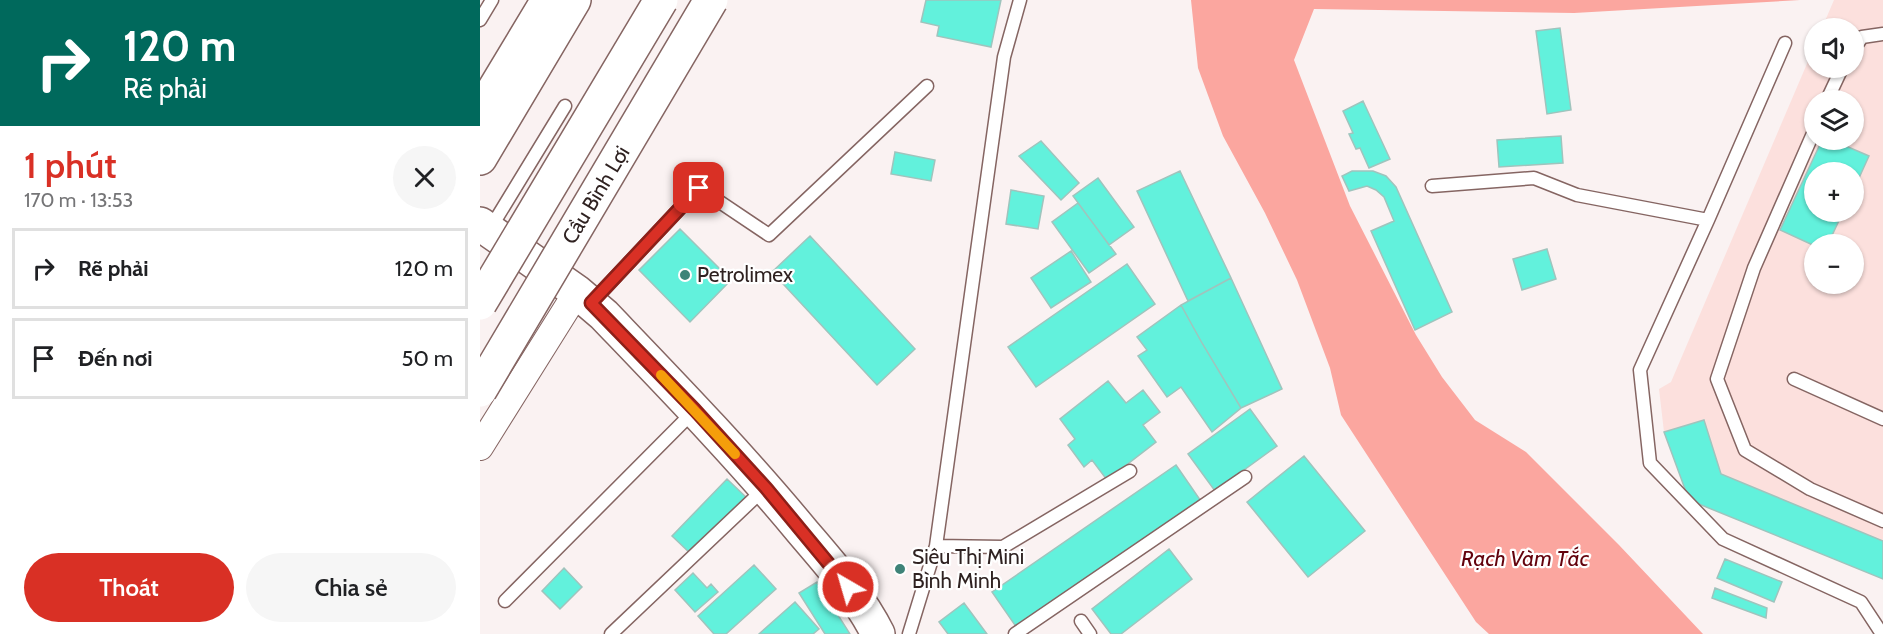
<!DOCTYPE html>
<html lang="vi">
<head>
<meta charset="utf-8">
<style>
  :root { --surface:#fff; --page:#f6f6f6; --text:#202124; --muted:#757577; --line:#e0e0e0; --accent:#d93025 }
  body { margin:0; font-family:Cabin,sans-serif; background:var(--page); color:var(--text); height:100vh; display:flex; flex-direction:column; font-size:22px; white-space:nowrap }
  * { box-sizing:border-box; margin:0 }
  p { font-size:20px; color:var(--muted) }
  .icon { flex:none; width:33px; height:33px; fill:none; stroke:currentColor; stroke-width:2; stroke-linecap:round; stroke-linejoin:round }
  .map { position:relative; flex:1; overflow:hidden }
  .sheet { display:flex; flex-direction:column; background:var(--surface); width:480px }
  .sheet>* { flex:none }
  .guide { background:#00695c; color:#fff; overflow:hidden }
  .tools { position:absolute; left:1324px; top:18px; display:grid; gap:12px }
  .tools a { display:grid; place-items:center; width:60px; height:60px; border-radius:50%; background:var(--surface); box-shadow:0 2px 4px #0004; font-size:30px }
  .pin { position:absolute; display:grid; place-items:center; width:51px; height:51px; color:#fff; margin:-26px; border-radius:12px; box-shadow:0 3px 9px #0006 }
  .me { position:absolute; width:66px; margin:-33px; rotate:322deg; stroke-linejoin:round; filter:drop-shadow(0 0 4px #0008) }
  .turn { display:flex; align-items:center; gap:21px; height:126px; padding:0 24px; font-size:27px }
  .turn .icon { width:78px; height:78px; stroke-width:2.5 }
  .turn b { display:block; font-size:42px; line-height:51px }
  .round { display:grid; place-items:center; flex:none; width:63px; height:63px; border-radius:32px; background:var(--page) }
  .overview { display:flex; align-items:center; justify-content:space-between; height:102px; padding:0 24px }
  h1 { font-size:36px; font-weight:600; line-height:45px; color:var(--accent) }
  .action { display:flex; gap:12px; margin-top:auto; padding:12px 24px }
  .action a { flex:1; height:69px; border-radius:36px; background:var(--accent); color:#fff; font-size:24px; font-weight:600; line-height:69px; text-align:center }
  .action a+a { background:var(--page); color:var(--text) }
  ul { padding:0; list-style:none }
  li { display:flex; align-items:center; gap:18px; height:81px; margin:0 12px 9px; padding:0 12px; border:3px solid var(--line); border-radius:0px }
  li div { flex:1 }
  li b { display:block; font-size:22px }
  li em { font-style:normal }
  main { display:flex; flex:1; min-height:0 }
  .map>svg:first-child { display:block }
  .built { fill:#fce0dd; fill-rule:evenodd }
  .water { fill:#fba69f }
  .building { fill:#62f1dc; stroke:#9fc4bd; stroke-width:1.5 }
  .lines { fill:none; stroke-linecap:round; stroke-linejoin:round }
  .lane-casing { stroke:#856562; stroke-width:15 }
  .street-casing { stroke:#856562; stroke-width:28 }
  .secondary-casing { stroke:#856562; stroke-width:36 }
  .primary-casing { stroke:#856562; stroke-width:36 }
  .highway-casing { stroke:#856562; stroke-width:36 }
  .lane { stroke:#fff; stroke-width:12 }
  .street { stroke:#fff; stroke-width:26 }
  .secondary { stroke:#fff; stroke-width:33 }
  .primary { stroke:#fff; stroke-width:33 }
  .highway { stroke:#fff; stroke-width:33 }
  .primary-bridge-casing { stroke:#856562; stroke-width:36; stroke-linecap:butt }
  .highway-bridge-casing { stroke:#856562; stroke-width:36; stroke-linecap:butt }
  .primary-bridge { stroke:#fff; stroke-width:33 }
  .highway-bridge { stroke:#fff; stroke-width:33 }
  .route-casing { stroke:#8d1f18; stroke-width:15 }
  .route { stroke:#d93025; stroke-width:10 }
  .slow { stroke:#f59e0b; stroke-width:10 }
  .poi-dot { fill:#3e8378; stroke:#fff; stroke-width:2 }
  .labels { text-anchor:middle; stroke-width:4.5; stroke-linejoin:round; paint-order:stroke }
  .street-label { font-size:21px; fill:#2f2221; stroke:#fff }
  .poi-label { font-size:21px; fill:#2f2221; stroke:#fff; text-anchor:start }
  .water-label { font-size:22px; font-style:italic; fill:#63020c; stroke:#fff }
</style>
</head>
<body>
<main>
<section class="sheet">
<div class="guide">
<div class="turn"><svg class="icon" aria-label="right" viewBox="0 0 24 24"><path d="M7 20v-9h11M14 6l5 5-5 5"/></svg><div><b>120 m</b>Rẽ phải</div></div>
</div>
<div class="overview"><div><h1>1 phút</h1><p>170 m · 13:53</p></div><a class="round"><svg class="icon" aria-label="close" viewBox="0 0 24 24"><path d="M6 6l12 12M18 6L6 18"/></svg></a></div>
<ul>
<li><svg class="icon" aria-label="right" viewBox="0 0 24 24"><path d="M7 20v-9h11M14 6l5 5-5 5"/></svg><div><b>Rẽ phải</b></div><em>120 m</em></li>
<li><svg class="icon" aria-label="arrive" viewBox="0 0 24 24"><path d="M6 21V4h12l-3 4 3 4H6"/></svg><div><b>Đến nơi</b></div><em>50 m</em></li>
</ul>
<div class="action"><a>Thoát</a><a>Chia sẻ</a></div>
</section>
<div class="map">
<svg width="1403" height="634" viewBox="0 0 1403 634">
  <rect width="100%" height="100%" fill="#faf2f2"/>
  <path class="built" d="M1354,0H1403V579L1209,500L1184,432L1179,389L1191,382L1335,45V68H1374V28H1342ZM1335,100H1374V140H1335ZM1335,172H1374V212H1335ZM1335,244H1374V284H1335Z"/>
  <path class="water" d="M711,0H1320L1094,13L834,9L814,60L870,206L936,335L962,377L995,420L1046,452L1139,545L1223,634H1009L996,622L861,415L850,368L817,280L785,213L743,136L718,68Z"/>
  <path class="building" d="M446,0H521L511,47L457,36L459,26L441,22Z
    M1080,28L1091,110L1067,114L1056,31Z
    M883,101L910,159L889,168L880,148L876,149L869,134L873,133L863,111Z
    M1081,136L1083,163L1019,167L1017,140Z
    M1342,140H1352L1389,156L1374,189V172H1335V212H1363L1348,244H1335V246L1300,230Z
    M561,141L599,183L581,200L539,156Z
    M415,152L455,160L451,181L411,174Z
    M700,171L751,278L708,301L657,191Z
    M872,171H893L906,176L916,187L972,312L935,330L891,231L914,221L904,197L896,190L887,186L869,191L862,176Z
    M618,178L654,227L629,245L593,196Z
    M531,190L564,196L558,229L526,224Z
    M598,203L636,254L609,273L572,222Z
    M200,229L251,280L210,322L159,270Z
    M330,236L435,349L397,385L292,272Z
    M1067,249L1076,279L1042,290L1033,259Z
    M591,251L611,282L571,308L551,278Z
    M647,264L675,304L556,387L528,347Z
    M751,278L802,389L761,408L722,343L701,305Z
    M701,305L722,343L761,408L732,432L701,387L687,397L658,356L667,350L657,337Z
    M628,381L646,403L663,390L680,412L663,425L676,442L627,480L612,460L604,467L588,445L595,439L580,419Z
    M770,409L797,446L735,491L708,454Z
    M1224,420L1241,474L1403,541V579L1209,500L1184,432Z
    M824,456L885,531L828,577L767,502Z
    M696,465L723,504L539,631L512,592Z
    M247,479L268,499L213,556L192,536Z
    M689,549L712,579L641,634H631L612,609Z
    M1245,559L1302,582L1294,602L1237,578Z
    M274,565L296,589L246,634H234L218,616Z
    M84,568L102,587L80,609L62,591Z
    M213,573L227,588L231,584L238,592L215,612L195,590Z
    M337,582L370,634H345L319,593Z
    M1235,588L1287,608L1286,618L1232,598Z
    M315,602L339,629L333,634H279Z
    M484,603L507,634H468L459,622Z"/>
  <g class="lines">
    <g class="lane-casing">
      <path id="lane" d="M0,20L12,0
        M1305,43L1228,220L1160,370L1170,463L1243,539L1381,602L1402,634
        M1374,49L1382,37L1403,34
        M1347,100L1362,68
        M1335,129L1274,268L1237,379L1265,450L1330,489L1403,521
        M952,186L1054,178L1097,195L1228,220
        M10,229L85,106
        M112,302L219,188L289,235L447,86
        M1314,379L1403,419
        M456,546L523,547L650,471
        M25,601L215,410
        M601,621L610,634
        M131,634L285,488
        M429,634L456,546L524,57L540,0
        M535,634L765,477"/>
    </g>
    <g class="street-casing">
      <path id="street" d="M0,447L97,292"/>
    </g>
    <g class="secondary-casing">
      <path id="secondary" d="M0,224L97,292L124,315C192,386 260,456 322,531C350,564 379,596 398,634"/>
    </g>
    <g class="primary-casing">
      <path id="primary" d="M0,113L68,0"/>
    </g>
    <g class="highway-casing">
      <path id="highway" d="M0,158L94,0"/>
    </g>
    <use href="#lane" class="lane"/>
    <use href="#street" class="street"/>
    <use href="#secondary" class="secondary"/>
    <use href="#primary" class="primary"/>
    <use href="#highway" class="highway"/>
    <g class="primary-bridge-casing">
      <path id="primary-bridge" d="M0,390L231,0"/>
    </g>
    <g class="highway-bridge-casing">
      <path id="highway-bridge" d="M0,303L181,0"/>
    </g>
    <use href="#primary-bridge" class="primary-bridge"/>
    <use href="#highway-bridge" class="highway-bridge"/>
  </g>
  <g class="lines">
    <g class="route-casing">
      <path id="route" d="M219,188L111,303L215,410L286,488L368,587"/>
    </g>
    <use href="#route" class="route"/>
    <path class="slow" d="M181,375L255,454"/>
  </g>
  <g class="poi-dot">
    <circle cx="205" cy="275" r="6"/>
    <circle cx="420" cy="569" r="6"/>
  </g>
  <g class="labels">
    <g class="street-label">
      <text transform="translate(116 195) rotate(-59)" y="7">Cầu Bình Lợi</text>
    </g>
    <g class="poi-label">
      <text x="217" y="282">Petrolimex</text>
      <text x="432" y="564">Siêu Thị Mini<tspan x="432" dy="24">Bình Minh</tspan></text>
    </g>
    <g class="water-label">
      <text x="1045" y="566">Rạch Vàm Tắc</text>
    </g>
  </g>
</svg>
<div class="tools">
<a><svg class="icon" aria-label="sound" viewBox="0 0 24 24"><path d="M4 9h4l5-4v14l-5-4H4zM17 9q2 3 0 6"/></svg></a>
<a><svg class="icon" aria-label="layers" viewBox="0 0 24 24"><path d="M12 4l9 5-9 5-9-5zM3 14l9 5 9-5"/></svg></a>
<a>+</a>
<a>−</a>
</div>
<div class="pin" style="left:219px;top:188px;background:#d93025"><svg class="icon" aria-label="arrive" viewBox="0 0 24 24"><path d="M6 21V4h12l-3 4 3 4H6"/></svg></div>
<svg class="me" style="left:368px;top:587px" viewBox="-20 -20 40 40"><circle r="17" fill="#d93025" stroke="#fff" stroke-width="3"/><path d="M0-11L8 9 0 5-8 9z" fill="#fff"/></svg>
</div>
</main>
</body>
</html>
